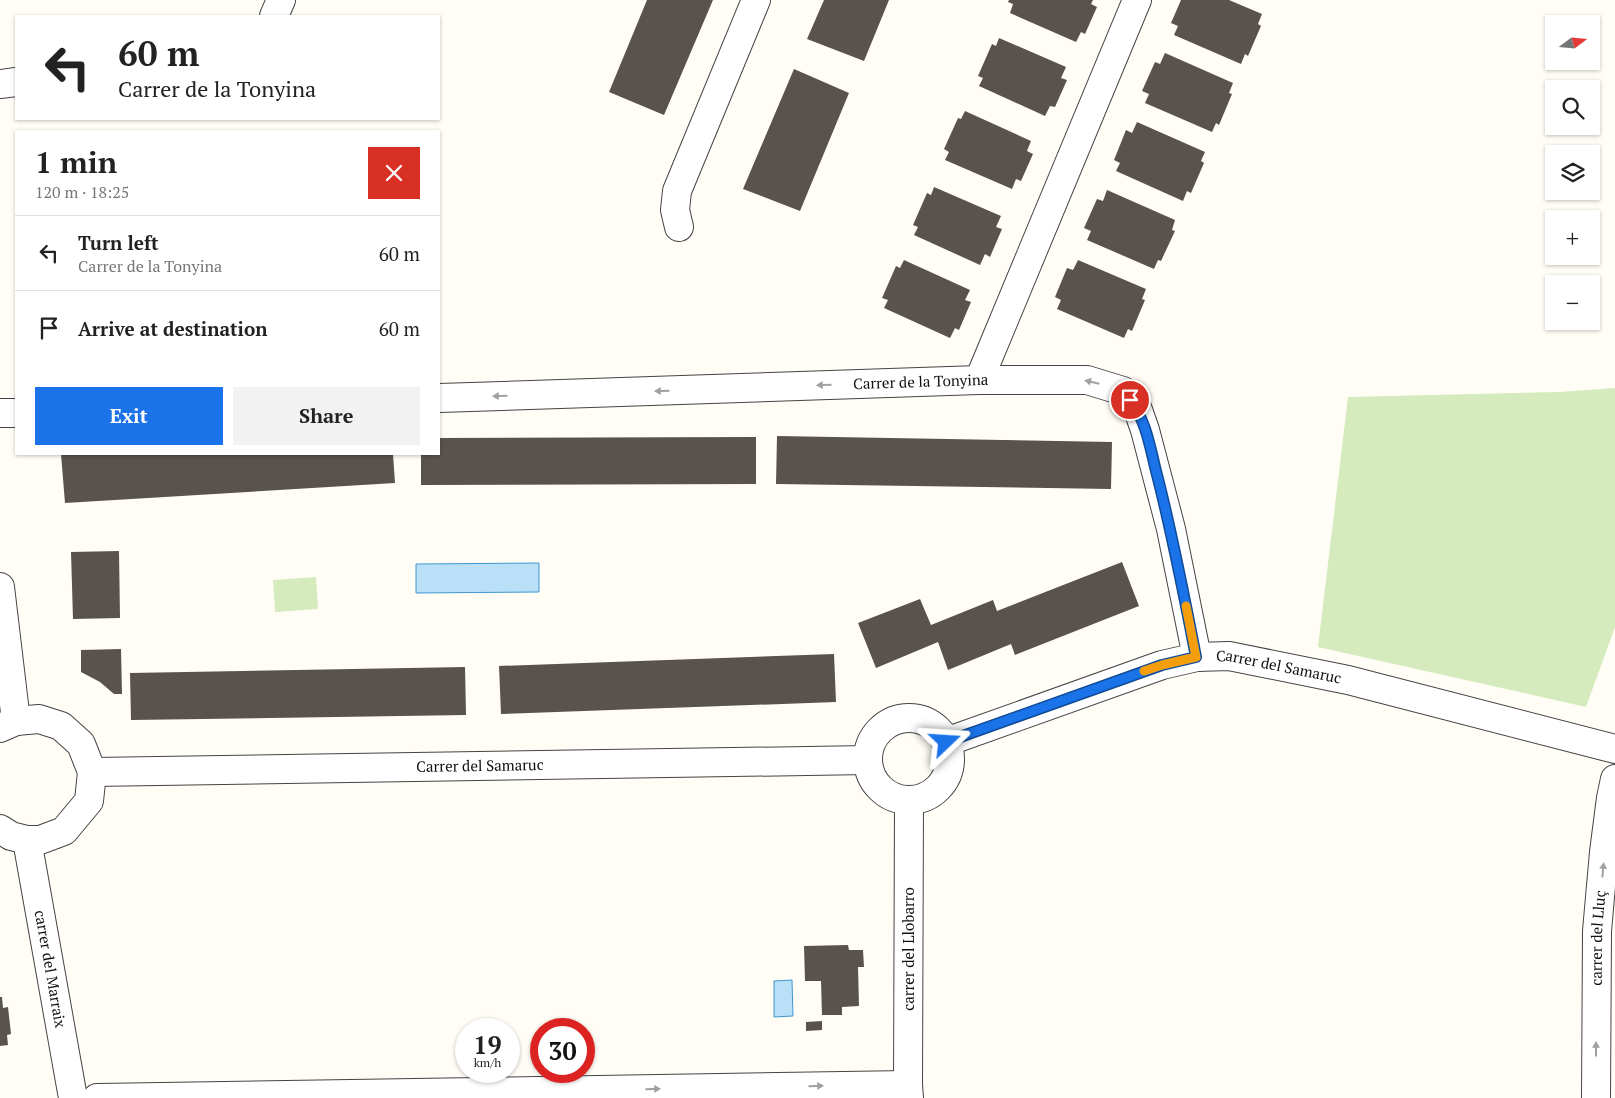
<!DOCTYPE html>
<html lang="en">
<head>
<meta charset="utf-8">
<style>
  :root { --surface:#fff; --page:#f2f2f2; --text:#222; --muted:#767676; --line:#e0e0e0; --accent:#1a73e8 }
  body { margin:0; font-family:"PT Serif",serif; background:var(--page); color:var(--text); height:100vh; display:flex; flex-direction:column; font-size:19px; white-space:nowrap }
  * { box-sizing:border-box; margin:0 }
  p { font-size:16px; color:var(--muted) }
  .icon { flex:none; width:28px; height:28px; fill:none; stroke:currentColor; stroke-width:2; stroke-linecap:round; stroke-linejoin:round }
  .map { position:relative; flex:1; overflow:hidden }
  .sheet { position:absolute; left:15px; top:130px; width:425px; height:325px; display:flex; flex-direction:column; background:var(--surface); border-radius:0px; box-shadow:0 1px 4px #0004 }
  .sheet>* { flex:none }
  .hud { position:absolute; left:15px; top:15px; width:425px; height:105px; border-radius:0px; box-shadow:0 1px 4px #0004; background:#fff; color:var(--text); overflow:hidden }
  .needle { width:32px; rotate:74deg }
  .fabs { position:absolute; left:1545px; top:15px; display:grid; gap:10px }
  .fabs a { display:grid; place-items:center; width:55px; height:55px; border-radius:0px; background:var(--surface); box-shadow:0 1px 4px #0004; font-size:25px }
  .speed { position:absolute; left:455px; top:1018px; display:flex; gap:10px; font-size:25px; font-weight:700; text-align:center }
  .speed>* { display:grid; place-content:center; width:65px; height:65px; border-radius:50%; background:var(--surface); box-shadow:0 1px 4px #0004; line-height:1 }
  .speed small { font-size:12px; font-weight:400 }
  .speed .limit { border:8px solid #d22; background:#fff; color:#111 }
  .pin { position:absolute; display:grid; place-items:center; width:42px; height:42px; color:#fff; margin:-21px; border:2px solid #fff; border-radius:50%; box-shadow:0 1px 5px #0007 }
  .me { position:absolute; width:55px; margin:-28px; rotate:70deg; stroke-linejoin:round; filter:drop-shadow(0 0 4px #0008) }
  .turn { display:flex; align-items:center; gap:18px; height:105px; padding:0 20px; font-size:22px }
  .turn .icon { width:65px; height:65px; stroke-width:2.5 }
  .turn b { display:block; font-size:35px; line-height:42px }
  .round { display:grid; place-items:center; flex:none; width:52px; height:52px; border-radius:0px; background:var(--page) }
  .head { display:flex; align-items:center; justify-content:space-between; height:85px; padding:0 20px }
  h1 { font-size:30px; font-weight:600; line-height:38px }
  .cta { display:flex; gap:10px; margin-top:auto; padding:10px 20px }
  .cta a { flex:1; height:58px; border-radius:0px; background:var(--accent); color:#fff; font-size:20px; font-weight:600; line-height:58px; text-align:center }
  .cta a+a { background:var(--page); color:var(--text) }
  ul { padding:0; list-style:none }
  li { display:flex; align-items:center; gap:15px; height:75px; padding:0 20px; border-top:1px solid var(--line) }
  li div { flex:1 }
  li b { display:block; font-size:19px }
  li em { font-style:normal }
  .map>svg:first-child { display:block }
  .green { fill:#d5ebbd }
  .water { fill:#b9e0f7; stroke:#3f96cf }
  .building { fill:#5a524d }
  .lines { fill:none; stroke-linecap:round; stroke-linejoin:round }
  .minor-casing { stroke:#444; stroke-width:30 }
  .minor { stroke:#fff; stroke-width:28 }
  .oneway { fill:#a0a0a0 }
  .route-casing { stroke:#114b97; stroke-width:12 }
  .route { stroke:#1a73e8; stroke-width:9 }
  .slow { stroke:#f59e0b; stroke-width:9 }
  .labels { text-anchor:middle; stroke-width:5; stroke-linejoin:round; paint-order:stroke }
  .street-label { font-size:15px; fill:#111; stroke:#fff }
</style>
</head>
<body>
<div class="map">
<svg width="1615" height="1098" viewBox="0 0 1615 1098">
  <rect width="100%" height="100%" fill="#fffdf5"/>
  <path class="green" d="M1615,388V627L1586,707L1318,647L1348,397L1559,392Z
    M316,577L318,609L275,612L273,580Z"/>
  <path class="water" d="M539,563V592L416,593V564Z
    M792,980L793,1016L774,1017V981Z"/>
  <path class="building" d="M647,0H713L664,115L609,92Z
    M824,0H889L864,61L807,39Z
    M1009,0H1093L1091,4L1097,7L1085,34L1081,32L1076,42L1010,13L1013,4L1008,2Z
    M1181,0H1229L1262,14L1258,24L1261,26L1248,56L1245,54L1241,64L1174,35L1178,26L1171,23Z
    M999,38L1066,67L1061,78L1067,80L1055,107L1050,106L1045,116L979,86L983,78L978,76L992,44L996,46Z
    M1165,53L1233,83L1229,93L1232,94L1219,125L1216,123L1212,132L1145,103L1149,94L1142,91L1155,62L1160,64Z
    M794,69L849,93L800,211L743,189Z
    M965,111L1031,141L1027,151L1033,154L1021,181L1016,179L1012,189L945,160L949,152L944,149L958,118L961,119Z
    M1137,122L1205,152L1201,161L1204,163L1191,193L1187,191L1183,201L1116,171L1120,163L1114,160L1126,130L1132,133Z
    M934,187L1001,216L996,227L1002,229L990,257L985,254L980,265L914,235L918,227L913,225L927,193L931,195Z
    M1107,190L1175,220L1172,230L1175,231L1161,261L1158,260L1154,269L1087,240L1091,231L1084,228L1097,199L1103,201Z
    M904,260L970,290L965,300L971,302L959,330L955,328L950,338L884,308L888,300L882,298L896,266L900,268Z
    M1078,260L1146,289L1142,299L1145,300L1132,331L1128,329L1124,338L1057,309L1061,300L1055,297L1067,268L1073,270Z
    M777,436L1112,442L1111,489L776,484Z
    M756,437V484L421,485V454H439V438Z
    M61,454H393L395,483L65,503Z
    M119,551L120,618L73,619L71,552Z
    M1122,562L1139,606L1015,655L1011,644L948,670L938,642L876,668L858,623L920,599L931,625L993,600L997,611Z
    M121,649L122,694H114L100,682L81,672V650Z
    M834,654L836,702L501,714L499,666Z
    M465,667L466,715L131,720L130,673Z
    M848,945L849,950H863L864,967H858L859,1006L842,1007V1015H822L821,981H805L804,946Z
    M0,997H2L3,1008L8,1007L11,1034L7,1035L8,1045L0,1046Z
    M822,1021V1030L806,1031V1022Z"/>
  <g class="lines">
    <g class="minor-casing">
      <g id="minor">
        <path d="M274,16L281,0"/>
        <path d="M0,84L16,82"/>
        <path d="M679,227L675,210L677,191L756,0"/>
        <path d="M979,380L1137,0"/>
        <path id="s1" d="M439,398L979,380H1087L1123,391L1138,410L1145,430L1171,529L1197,657"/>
        <path d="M0,413H16"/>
        <path d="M0,587L16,721"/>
        <circle cx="909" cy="759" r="41"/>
        <path d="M0,728L16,721L39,719L61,726L81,744L92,772L89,801L64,831L40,840H27L11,836L0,829"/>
        <path id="s2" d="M946,742L1162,665L1197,657L1229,656L1348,680L1615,749"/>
        <path id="s3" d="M92,772L868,760"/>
        <path d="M909,801L908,1085L909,1098"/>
        <path id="s4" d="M27,840L73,1098"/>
        <path d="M97,1098L908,1085"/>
        <path id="s5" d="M1596,1098L1597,931L1604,852L1611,798L1615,779"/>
      </g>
    </g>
    <use href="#minor" class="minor"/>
  </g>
  <defs><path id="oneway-solid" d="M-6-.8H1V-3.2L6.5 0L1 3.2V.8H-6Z" transform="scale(1.25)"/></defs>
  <g class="oneway">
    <use href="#oneway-solid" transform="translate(1092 382) rotate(-167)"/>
    <use href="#oneway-solid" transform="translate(824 385) rotate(178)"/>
    <use href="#oneway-solid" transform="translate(662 391) rotate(178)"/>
    <use href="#oneway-solid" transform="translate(500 396) rotate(178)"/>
    <use href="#oneway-solid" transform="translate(1603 870) rotate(-85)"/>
    <use href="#oneway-solid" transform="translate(1596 1049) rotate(-90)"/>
    <use href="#oneway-solid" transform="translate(816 1086) rotate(-1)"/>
    <use href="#oneway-solid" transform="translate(653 1089) rotate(-1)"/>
  </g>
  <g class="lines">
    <g class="route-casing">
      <path id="route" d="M946,742L1162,665L1196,657C1184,595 1172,532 1156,471C1150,447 1146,420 1130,400"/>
    </g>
    <use href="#route" class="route"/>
    <path class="slow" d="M1144,671L1162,665L1196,657L1186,606"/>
  </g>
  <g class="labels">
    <g class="street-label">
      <text dy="5" stroke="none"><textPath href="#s1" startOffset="482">Carrer de la Tonyina</textPath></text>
      <text dy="5" stroke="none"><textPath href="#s2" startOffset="348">Carrer del Samaruc</textPath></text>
      <text dy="5" stroke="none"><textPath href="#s3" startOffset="388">Carrer del Samaruc</textPath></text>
      <text dy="5" stroke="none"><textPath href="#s5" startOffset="160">carrer del Lluç</textPath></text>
      <text transform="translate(909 949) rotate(-90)" y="5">carrer del Llobarro</text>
      <text dy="5" stroke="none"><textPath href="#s4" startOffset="131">carrer del Marraix</textPath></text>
    </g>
  </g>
</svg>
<div class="fabs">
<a><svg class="needle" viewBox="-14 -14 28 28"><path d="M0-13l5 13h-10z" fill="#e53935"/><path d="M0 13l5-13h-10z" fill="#767676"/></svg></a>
<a><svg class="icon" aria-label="search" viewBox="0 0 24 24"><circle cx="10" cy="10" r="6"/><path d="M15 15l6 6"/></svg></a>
<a><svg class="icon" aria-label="layers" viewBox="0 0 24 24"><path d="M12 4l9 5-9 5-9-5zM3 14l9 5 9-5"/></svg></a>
<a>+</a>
<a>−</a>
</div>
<div class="speed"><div>19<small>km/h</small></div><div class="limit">30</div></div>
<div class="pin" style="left:1130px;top:400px;background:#d93025"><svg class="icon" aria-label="arrive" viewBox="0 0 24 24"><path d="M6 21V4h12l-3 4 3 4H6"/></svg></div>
<svg class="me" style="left:946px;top:742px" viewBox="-20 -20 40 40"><path d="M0-17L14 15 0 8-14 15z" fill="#1a73e8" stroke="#fff" stroke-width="4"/></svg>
<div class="hud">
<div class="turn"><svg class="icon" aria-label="left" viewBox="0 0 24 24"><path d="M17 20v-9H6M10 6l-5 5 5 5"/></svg><div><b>60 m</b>Carrer de la Tonyina</div></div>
</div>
<section class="sheet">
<div class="head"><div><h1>1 min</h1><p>120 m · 18:25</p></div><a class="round" style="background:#d93025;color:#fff"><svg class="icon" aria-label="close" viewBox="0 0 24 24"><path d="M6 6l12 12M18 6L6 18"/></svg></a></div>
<ul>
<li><svg class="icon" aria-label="left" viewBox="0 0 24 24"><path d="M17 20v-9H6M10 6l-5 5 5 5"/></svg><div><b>Turn left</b><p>Carrer de la Tonyina</p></div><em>60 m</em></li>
<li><svg class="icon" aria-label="arrive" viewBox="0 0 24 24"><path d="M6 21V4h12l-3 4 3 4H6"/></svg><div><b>Arrive at destination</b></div><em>60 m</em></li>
</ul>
<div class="cta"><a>Exit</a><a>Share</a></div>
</section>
</div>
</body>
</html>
